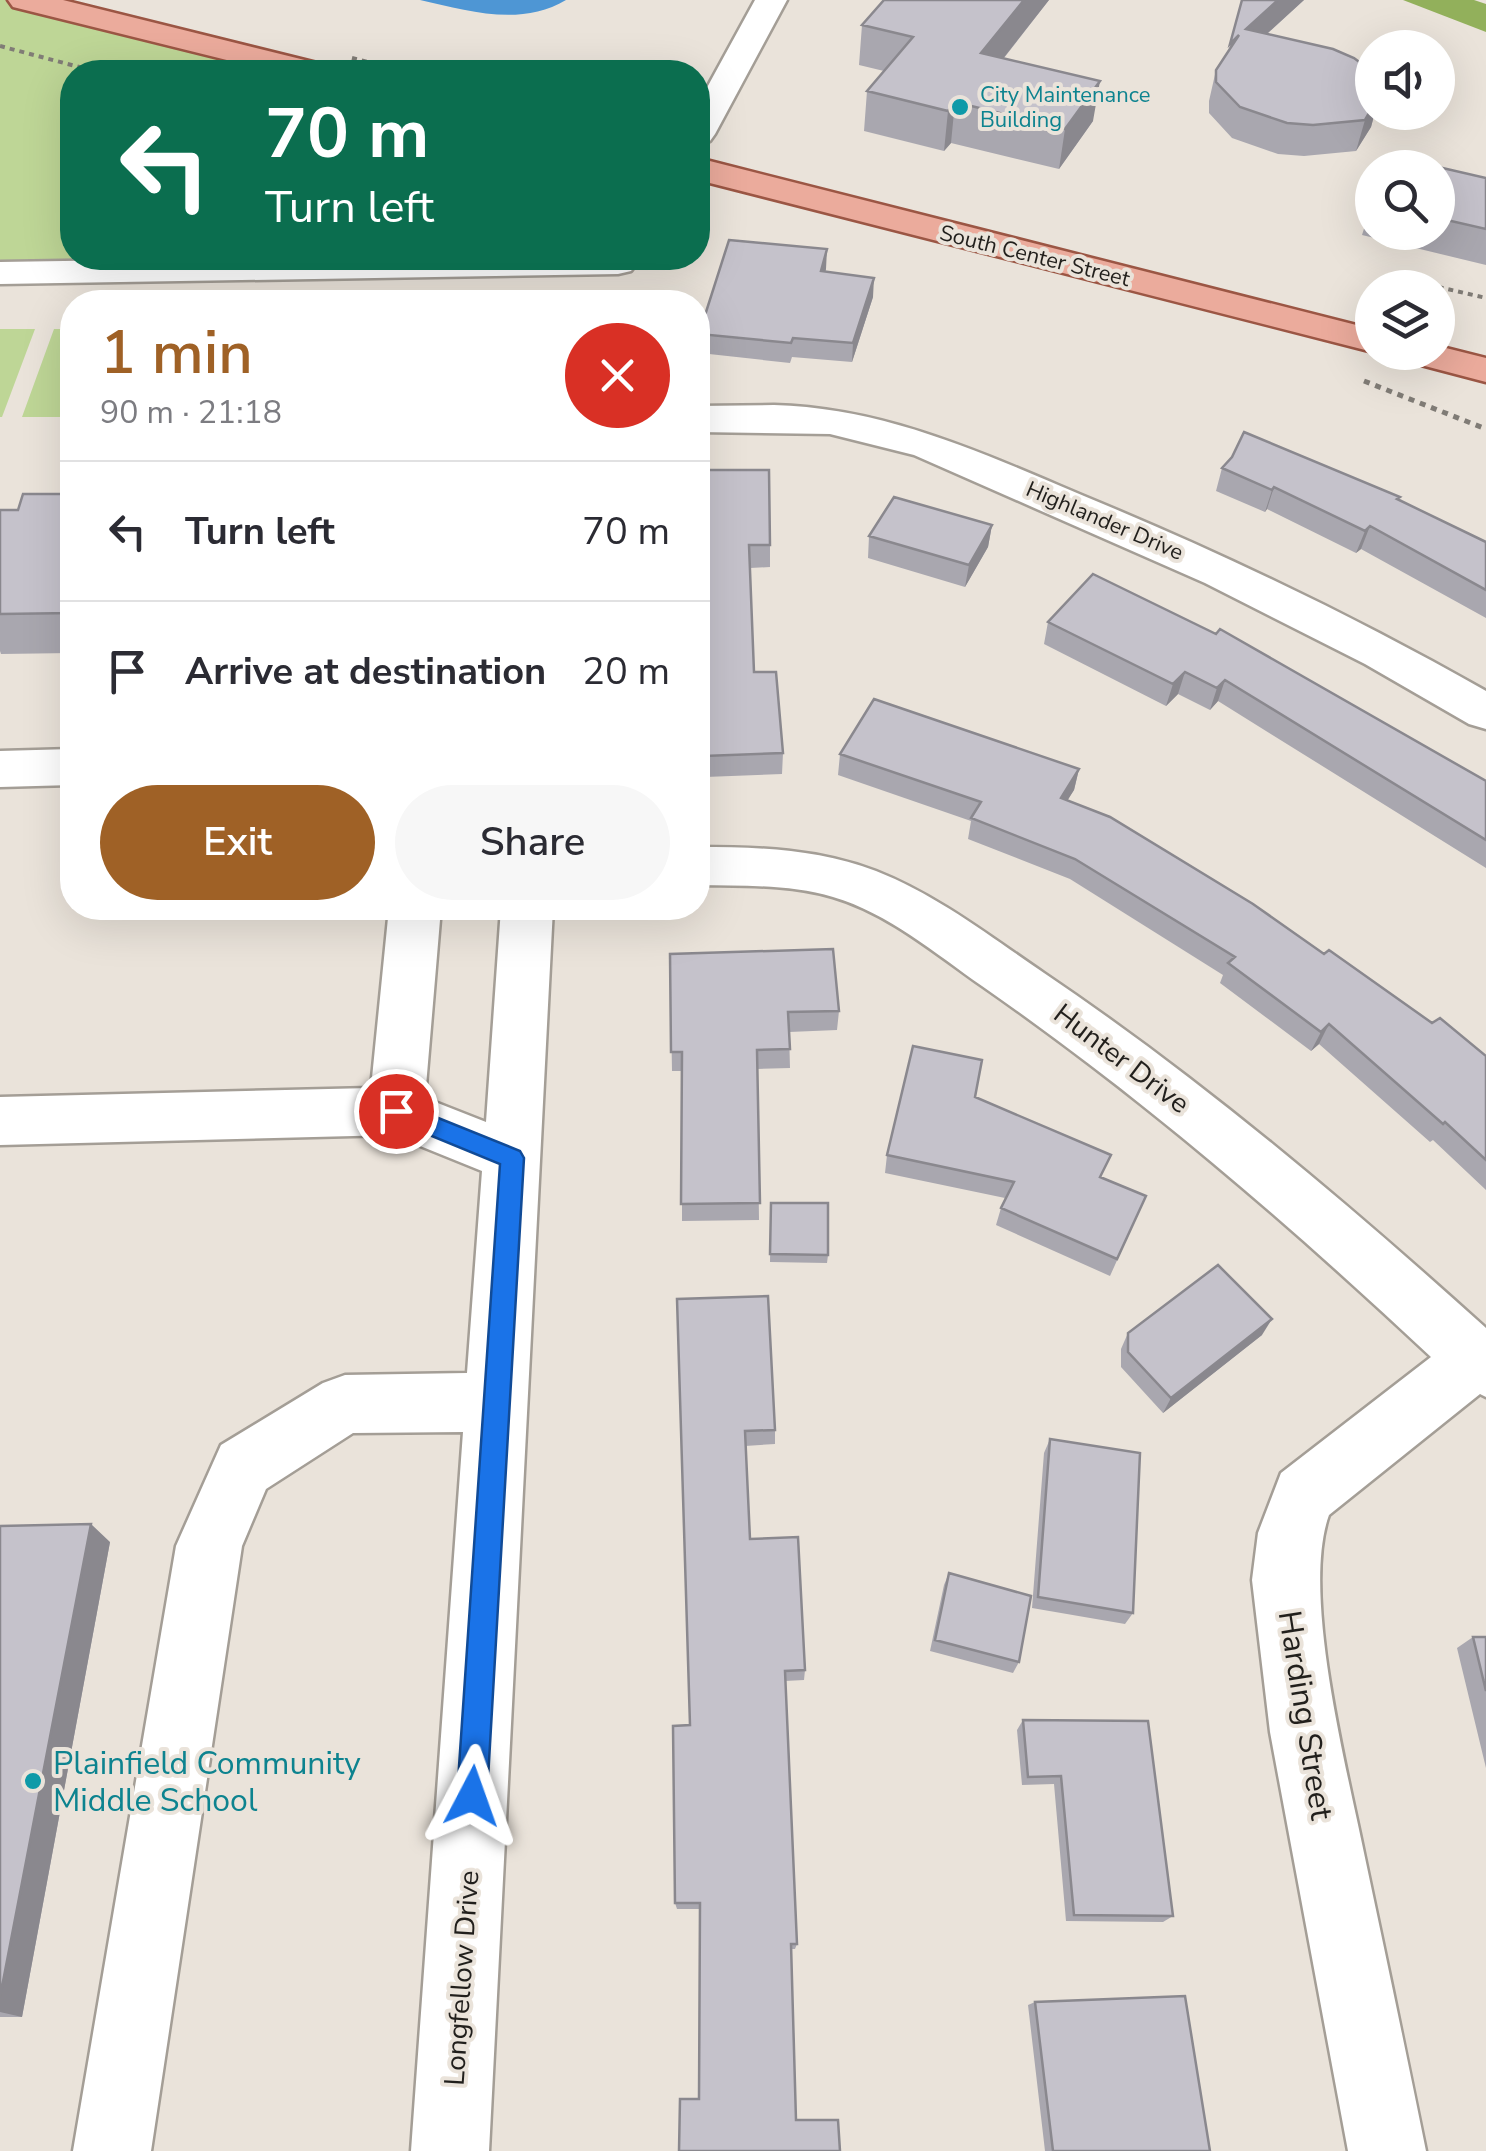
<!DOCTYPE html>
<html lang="en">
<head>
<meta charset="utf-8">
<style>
  :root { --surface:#fff; --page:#f7f7f7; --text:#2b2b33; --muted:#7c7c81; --line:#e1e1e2; --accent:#9f6126 }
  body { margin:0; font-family:"Nunito Sans",sans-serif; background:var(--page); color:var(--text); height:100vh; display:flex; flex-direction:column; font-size:38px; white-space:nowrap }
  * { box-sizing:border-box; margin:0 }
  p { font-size:32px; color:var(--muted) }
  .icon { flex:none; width:55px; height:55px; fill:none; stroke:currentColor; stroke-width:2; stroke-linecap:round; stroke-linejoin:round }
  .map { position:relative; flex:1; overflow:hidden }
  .drawer { position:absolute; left:60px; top:290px; width:650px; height:630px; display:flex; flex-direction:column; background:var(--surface); border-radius:40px; box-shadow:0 10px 40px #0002 }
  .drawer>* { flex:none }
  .guide { position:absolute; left:60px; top:60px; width:650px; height:210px; border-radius:40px; box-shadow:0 10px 40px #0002; background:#0b6e4f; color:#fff; overflow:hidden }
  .tools { position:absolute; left:1355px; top:30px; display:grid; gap:20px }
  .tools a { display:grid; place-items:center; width:100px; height:100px; border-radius:50%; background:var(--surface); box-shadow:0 10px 40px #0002; font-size:50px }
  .pin { position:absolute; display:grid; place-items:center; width:85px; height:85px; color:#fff; margin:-42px; border:5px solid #fff; border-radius:50%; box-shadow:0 2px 10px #0007 }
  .me { position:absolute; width:110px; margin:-55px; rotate:4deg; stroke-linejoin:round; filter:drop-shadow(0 0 8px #0008) }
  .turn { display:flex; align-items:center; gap:35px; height:210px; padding:0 40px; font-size:45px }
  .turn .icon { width:130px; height:130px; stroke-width:2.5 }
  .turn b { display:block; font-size:70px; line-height:85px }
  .round { display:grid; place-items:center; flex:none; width:105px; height:105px; border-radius:52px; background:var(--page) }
  .headline { display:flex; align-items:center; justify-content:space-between; height:170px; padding:0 40px }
  h1 { font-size:60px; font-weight:600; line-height:75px; color:var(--accent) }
  .action { display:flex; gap:20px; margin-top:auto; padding:20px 40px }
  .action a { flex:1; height:115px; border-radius:60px; background:var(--accent); color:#fff; font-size:40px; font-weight:600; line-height:115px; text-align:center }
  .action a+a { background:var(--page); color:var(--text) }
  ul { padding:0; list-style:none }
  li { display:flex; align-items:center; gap:30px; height:140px; padding:0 40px; border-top:2px solid var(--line) }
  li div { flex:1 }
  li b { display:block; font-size:38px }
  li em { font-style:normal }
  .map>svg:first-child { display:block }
  .green { fill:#bed696 }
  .forest { fill:#92b05b }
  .water { fill:#4e96d4 }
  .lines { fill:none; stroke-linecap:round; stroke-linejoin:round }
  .minor-casing { stroke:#a49e96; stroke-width:5 }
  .major-casing { stroke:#9b5644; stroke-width:5 }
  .path-far1 { stroke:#807c76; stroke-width:4; stroke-dasharray:5 5; stroke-linecap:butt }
  .path { stroke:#807c76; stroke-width:5; stroke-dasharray:6 6; stroke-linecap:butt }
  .minor { fill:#fff; fill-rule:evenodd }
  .major { fill:#ebab9c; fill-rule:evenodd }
  .wall { fill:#a9a7af }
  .shaded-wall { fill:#8a888e }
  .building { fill:#c5c2cb; stroke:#8a888e; stroke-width:2.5 }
  .route { fill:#1a73e8; stroke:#114b97; stroke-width:2.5 }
  .culture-dot { fill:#0f9aa8; stroke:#eae3da; stroke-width:4 }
  .labels { text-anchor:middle; stroke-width:8; stroke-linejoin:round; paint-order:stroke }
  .far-culture-label { font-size:22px; fill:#0d838f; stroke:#eae3da; text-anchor:start }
  .far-street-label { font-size:22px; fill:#211f1c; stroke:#eae3da }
  .street-label { font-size:28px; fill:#211f1c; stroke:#eae3da }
  .near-street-label { font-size:32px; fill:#211f1c; stroke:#eae3da }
  .near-culture-label { font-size:32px; fill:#0d838f; stroke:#eae3da; text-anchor:start }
</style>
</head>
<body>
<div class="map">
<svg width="1486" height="2151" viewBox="0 0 1486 2151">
  <rect width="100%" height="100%" fill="#eae3da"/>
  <path class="green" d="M0,0H29L316,72H72V258H621L617,263L0,273Z
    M0,329H35L2,417H0Z
    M54,329H72V417H22Z"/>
  <path class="forest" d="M1403,0H1474L1486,4V32Z"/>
  <path class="water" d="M420,0H566C521,27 468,11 420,0Z"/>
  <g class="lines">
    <g class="minor-casing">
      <path id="minor" d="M755,0H787L715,134L710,141L698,144V104Z
        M260,258H633L637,263L631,271L618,274L0,284V262Z
        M774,405C886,408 982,453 1084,496C1222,553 1356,617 1486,691V729L1469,724L1365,664L1205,583L914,455L830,434L698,432V406Z
        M72,749V785L0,787V751Z
        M698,847C760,847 818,849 876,871C937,895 991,937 1044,973C1201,1079 1345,1201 1486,1328V1397L1480,1394L1329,1515C1301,1593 1347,1769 1364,1853C1385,1952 1406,2052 1426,2151H1348L1270,1732L1252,1580L1258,1533L1281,1473L1431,1357C1289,1224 1142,1097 982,986C936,954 888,913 833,897C789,884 742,886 698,885Z
        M389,908H441L425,1098L486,1122L501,908H553L489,2151H411L463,1432L353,1433L266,1489L242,1546L151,2151H73L176,1546L221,1445L323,1383L345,1375L467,1373L482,1171L393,1135L0,1145V1097L371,1088Z"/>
    </g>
    <g class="major-casing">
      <path id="major" d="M8,0H63L325,65L330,72H275L13,7Z
        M698,158L1372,329L1373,352L698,180Z
        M1438,346L1486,358V382L1402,360L1397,352H1438Z"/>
    </g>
    <path class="path-far1" d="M0,46L98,72
      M352,58L409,72
      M1409,288L1430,285L1486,298"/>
    <path class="path" d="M1364,381L1486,429"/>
    <use href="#minor" class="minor"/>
    <use href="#major" class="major"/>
  </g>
  <path class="wall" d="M884,0H1049L1004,58L1093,121L1059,169L951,143L944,151L864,131L867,91L884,71L859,65L862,25Z
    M1242,0H1304L1267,34L1372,112H1375L1371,127L1356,151L1304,156L1278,154L1232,138L1209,113V101L1216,70L1228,53Z
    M1438,168L1486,178V265L1362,235L1372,203V232H1438Z
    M826,269L825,271L873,297L852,362L792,357L790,363L700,353L699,334Z
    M1222,468L1399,500L1486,542V618L1361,549L1356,553L1267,509L1265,512L1216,491Z
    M698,470L770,545V567L750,568L754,672L783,753L782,774L705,777L704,750H698Z
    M72,494V653L1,654L0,651V510H18Z
    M992,525L988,547L965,587L868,558L869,536Z
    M1093,574L1486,781V868L1218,701L1210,710L1178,694L1166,706L1044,644L1048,622Z
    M840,754L1079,769L1074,790L1067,800L1324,954L1486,1056V1190L1433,1140L1430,1142L1319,1044L1311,1051L1220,983L1223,975L1070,879L968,839L971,821L838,775Z
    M670,954L839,1011L837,1030L789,1032L790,1068L757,1069L759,1220L682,1221V1071H672Z
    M975,1097L1102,1177L1146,1196L1110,1276L996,1225L1001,1208L1005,1198L885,1173L887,1155Z
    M771,1203L828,1255L827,1263L770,1262Z
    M677,1299L775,1430V1444L745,1446L750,1539L805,1670L804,1680L785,1681L797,1944L795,1949H791L796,2120L840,2151L699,2099L700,1909H677L675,1903L690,1725Z
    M1128,1333L1262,1335L1163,1413L1121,1367V1349Z
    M1050,1439L1133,1613L1125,1624L1032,1608L1044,1453Z
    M0,1527L110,1542L22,2017H0Z
    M949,1573L1019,1662L1013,1673L930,1651L944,1585Z
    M1473,1637H1486V1768L1457,1648Z
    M1023,1720L1173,1916L1163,1922L1066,1921L1054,1784L1022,1785L1017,1730Z
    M1035,2002L1210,2151H1045L1028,2005Z"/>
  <path class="shaded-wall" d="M1024,0H1049L976,93L981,53Z
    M1278,0H1304L1238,60L1246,29Z
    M1100,81L1093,121L1059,169L1065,129Z
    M955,102L951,143L944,151L948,111Z
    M1372,108V112H1375L1371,127L1356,151L1365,120Z
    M827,249L826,269L821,290V271Z
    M874,278L873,297L852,362L853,343Z
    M1274,487L1267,509L1265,512L1272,490Z
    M992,525L988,547L965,587L969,565Z
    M1370,526L1361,549L1356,553L1365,531Z
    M1185,672L1178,694L1166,706L1173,684Z
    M1225,680L1218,701L1210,710L1217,688Z
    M1079,769L1074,790L1056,819L1061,798Z
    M1329,1024L1319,1044L1311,1051L1321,1032Z
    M1272,1319L1262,1335L1163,1413L1171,1398Z
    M91,1524L110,1542L22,2017L0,2012V1997Z"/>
  <path class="building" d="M884,0H1024L981,53L1100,81L1065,129L955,102L948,111L867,91L913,37L862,25Z
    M1242,0H1278L1246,29L1333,49L1354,58L1370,70L1372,72V108L1365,120L1313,125L1287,123L1240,107L1216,82V70L1239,35L1230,44Z
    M1395,157L1486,178V229L1438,218V168H1390Z
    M729,240L827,249L821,271L874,278L853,343L793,338L791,343L699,334Z
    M1244,432L1400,497L1397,499L1486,542V590L1370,526L1365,531L1274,487L1272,490L1222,468L1232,457Z
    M698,470H769L770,545H749L754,672H776L783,753L704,756L703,728H698Z
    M23,494H72V613L0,614V510H18Z
    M894,497L992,525L969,565L869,536Z
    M1093,574L1216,634L1220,629L1486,781V840L1225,680L1217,688L1185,672L1173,684L1048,622Z
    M874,699L1079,769L1061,798L1110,817L1253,904L1324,954L1329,950L1432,1023L1440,1018L1486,1056V1160L1445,1122L1443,1124L1329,1024L1321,1032L1228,963L1235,957L1075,859L971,818L981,802L840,754Z
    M833,949L839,1011L788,1012L790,1049L757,1050L760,1203L681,1204L682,1052H671L670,954Z
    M913,1046L982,1060L975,1097L1111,1155L1100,1177L1146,1196L1117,1259L1001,1208L1014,1182L887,1155Z
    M771,1203H828V1255L770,1254Z
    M1218,1265L1272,1319L1171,1398L1128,1352V1333Z
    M768,1296L775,1430L745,1431L750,1539L798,1537L805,1670L785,1671L797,1944H791L796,2120H838L840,2151H679L680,2099H699L700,1903H675L673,1726L690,1725L677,1299Z
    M1050,1439L1140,1453L1133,1613L1038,1597Z
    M91,1524L0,1997V1526Z
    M949,1573L1031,1596L1019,1662L935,1640Z
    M1473,1637H1486V1691Z
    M1023,1720L1148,1721L1173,1916L1074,1915L1061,1776L1028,1777Z
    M1185,1996L1210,2151H1053L1035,2002Z"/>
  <path class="route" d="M396,1101L520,1151L524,1158L487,1796L482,1806L472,1811L462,1806L457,1796L500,1164L388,1118L384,1111L388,1104Z"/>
  <g class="culture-dot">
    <circle cx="960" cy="107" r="10"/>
    <circle cx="33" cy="1781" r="10"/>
  </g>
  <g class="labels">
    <g class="far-culture-label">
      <text x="980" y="102">City Maintenance<tspan x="980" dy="25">Building</tspan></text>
    </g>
    <g class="far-street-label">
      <text transform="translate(1035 255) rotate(14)" y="8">South Center Street</text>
      <text transform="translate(1105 520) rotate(23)" y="8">Highlander Drive</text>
    </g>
    <g class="street-label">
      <text transform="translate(1122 1058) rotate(37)" y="10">Hunter Drive</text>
      <text transform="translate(461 1978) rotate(-86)" y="10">Longfellow Drive</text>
    </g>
    <g class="near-street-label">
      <text transform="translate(1306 1715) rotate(81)" y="11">Harding Street</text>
    </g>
    <g class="near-culture-label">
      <text x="53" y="1774">Plainfield Community<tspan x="53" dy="37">Middle School</tspan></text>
    </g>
  </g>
</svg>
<div class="tools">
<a><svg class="icon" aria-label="sound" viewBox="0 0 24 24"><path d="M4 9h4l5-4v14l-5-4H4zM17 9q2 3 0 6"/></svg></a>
<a><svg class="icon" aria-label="search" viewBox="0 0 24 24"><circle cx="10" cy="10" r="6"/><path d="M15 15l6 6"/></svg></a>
<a><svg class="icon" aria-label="layers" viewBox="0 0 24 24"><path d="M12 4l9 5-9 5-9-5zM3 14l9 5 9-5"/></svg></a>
</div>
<div class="pin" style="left:396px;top:1111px;background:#d93025"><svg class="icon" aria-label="arrive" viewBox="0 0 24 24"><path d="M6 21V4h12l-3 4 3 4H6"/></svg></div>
<svg class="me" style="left:472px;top:1796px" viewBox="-20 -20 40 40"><path d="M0-17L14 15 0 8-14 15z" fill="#1a73e8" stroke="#fff" stroke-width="4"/></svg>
<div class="guide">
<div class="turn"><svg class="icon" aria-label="left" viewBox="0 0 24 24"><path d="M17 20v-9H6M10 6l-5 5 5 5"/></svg><div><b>70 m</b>Turn left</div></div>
</div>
<section class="drawer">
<div class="headline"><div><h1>1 min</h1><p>90 m · 21:18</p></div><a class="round" style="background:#d93025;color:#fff"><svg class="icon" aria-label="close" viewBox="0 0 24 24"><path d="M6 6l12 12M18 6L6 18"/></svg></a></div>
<ul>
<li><svg class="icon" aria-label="left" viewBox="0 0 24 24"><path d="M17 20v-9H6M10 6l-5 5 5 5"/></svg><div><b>Turn left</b></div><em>70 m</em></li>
<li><svg class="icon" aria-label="arrive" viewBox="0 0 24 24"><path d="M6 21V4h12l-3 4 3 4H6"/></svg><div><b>Arrive at destination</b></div><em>20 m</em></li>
</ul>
<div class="action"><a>Exit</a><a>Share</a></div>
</section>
</div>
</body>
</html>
